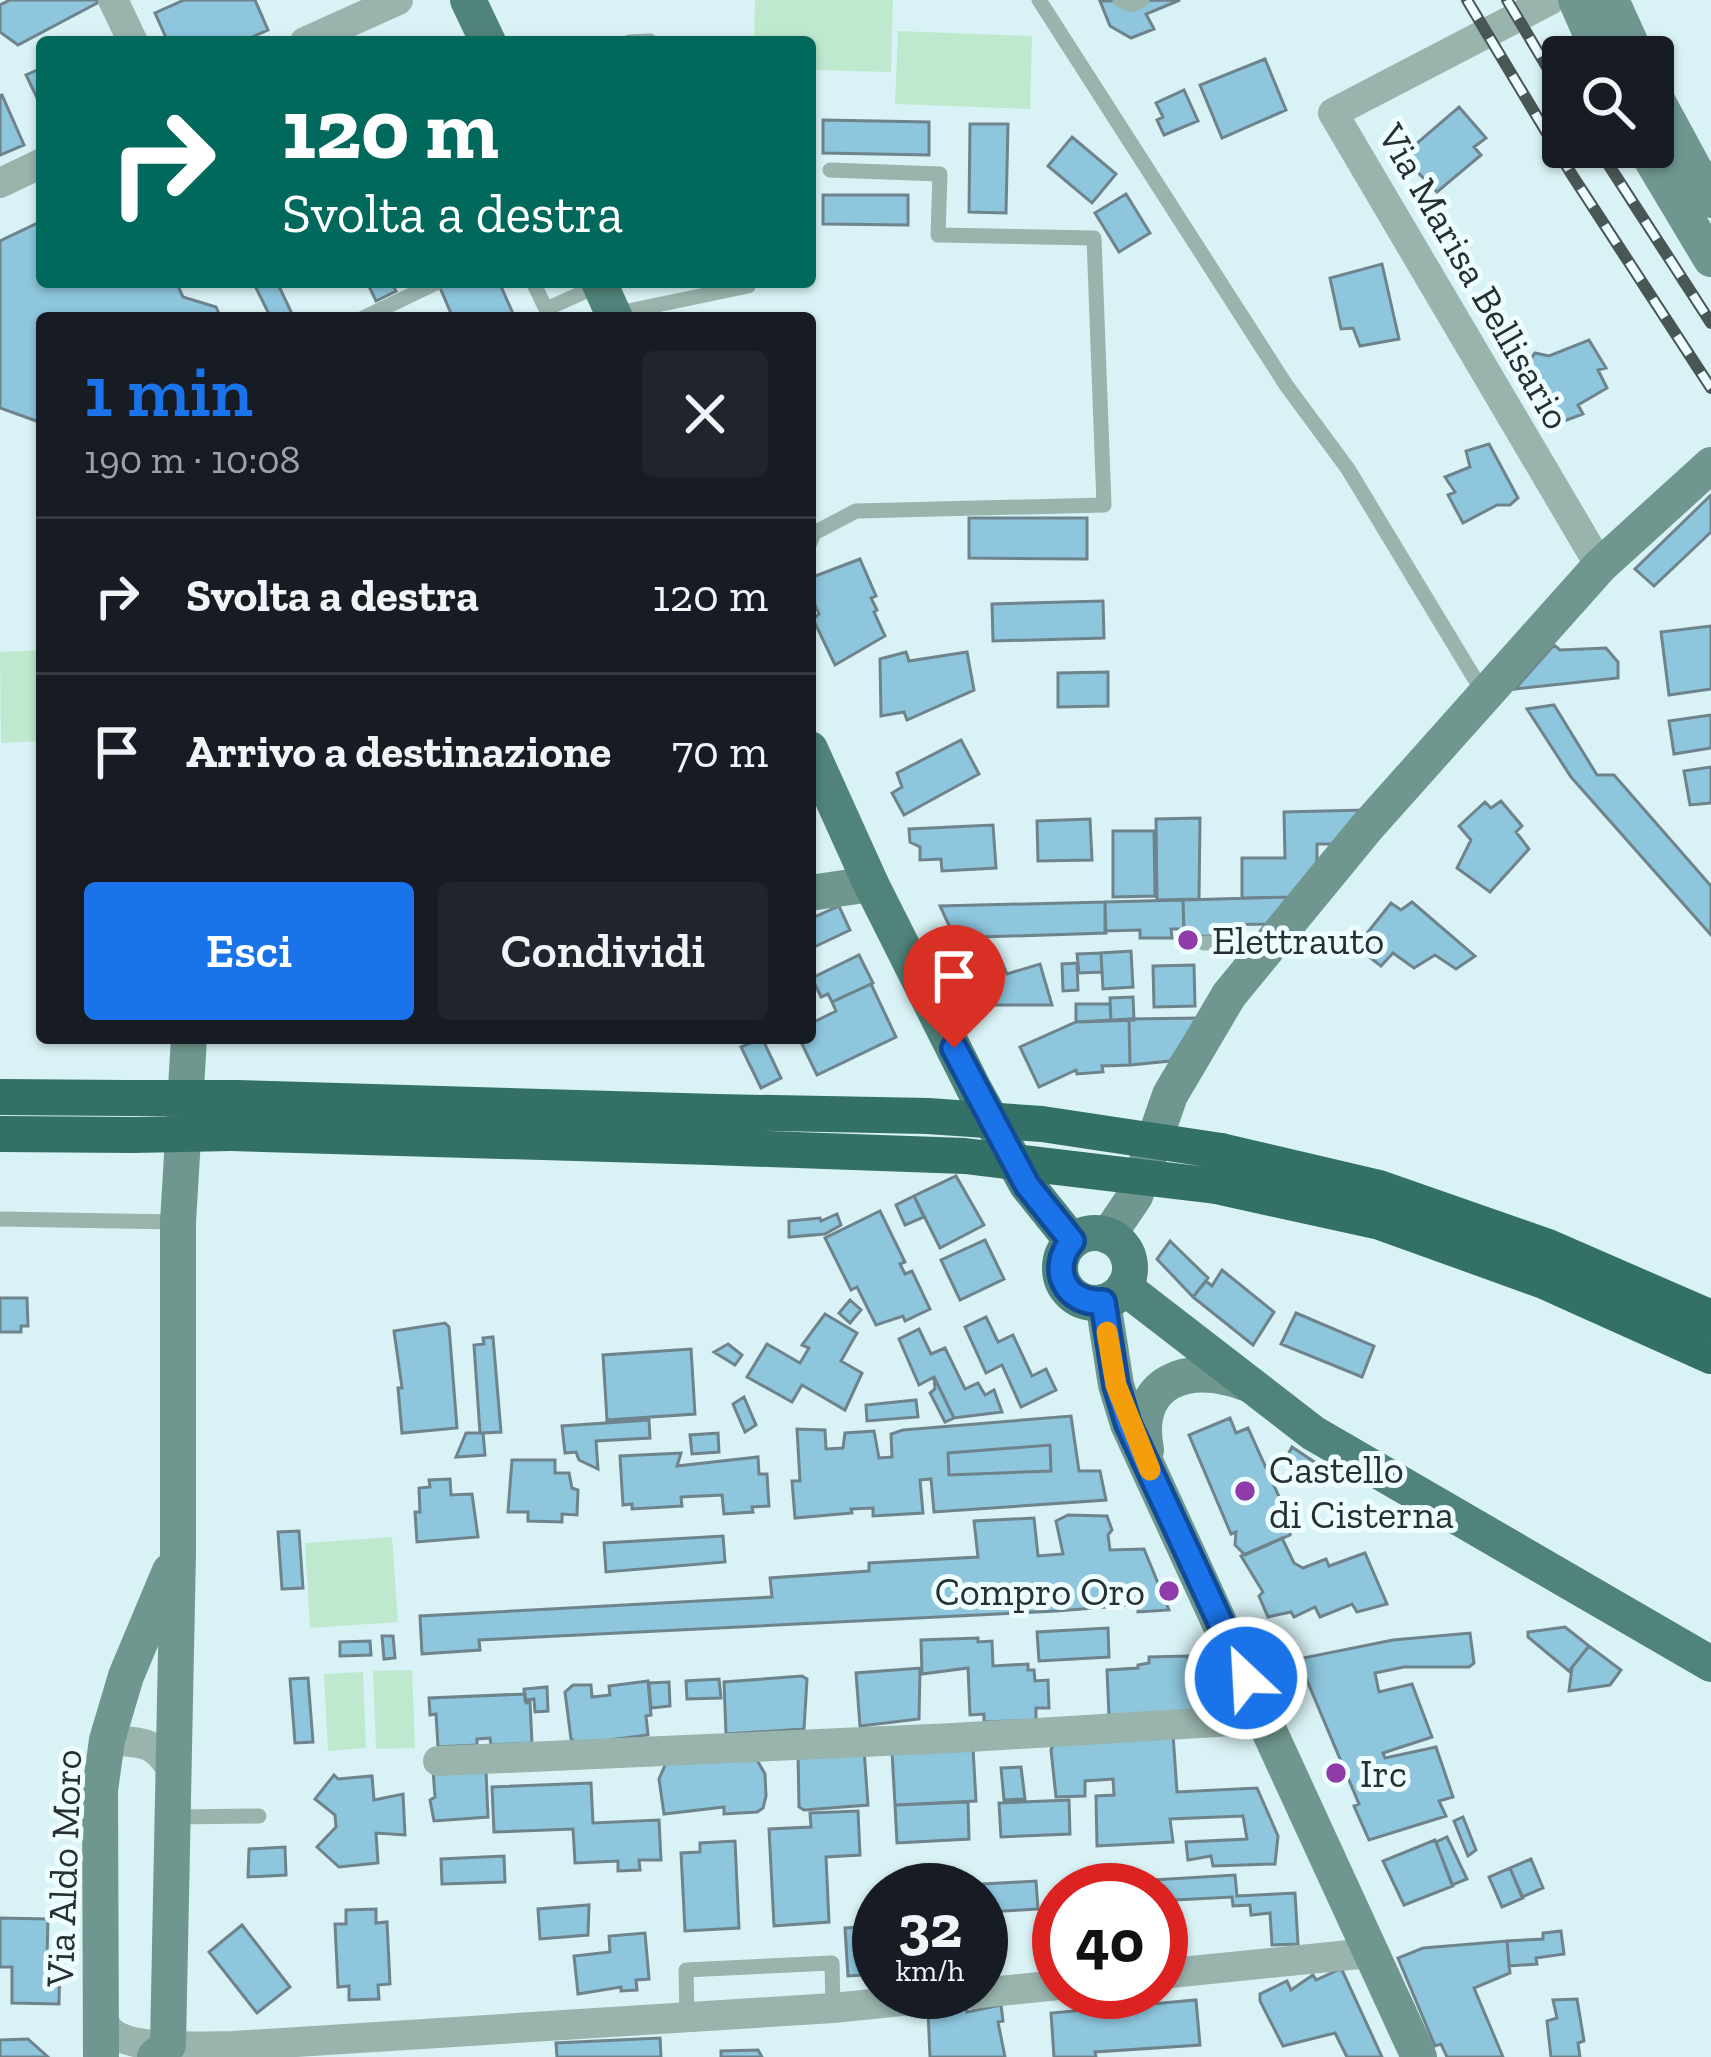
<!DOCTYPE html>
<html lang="it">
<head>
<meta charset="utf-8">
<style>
  :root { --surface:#171b24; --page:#20242c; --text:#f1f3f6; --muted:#9ea1a6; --line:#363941; --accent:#1a73e8 }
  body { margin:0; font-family:"Zilla Slab",serif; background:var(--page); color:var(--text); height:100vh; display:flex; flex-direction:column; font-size:45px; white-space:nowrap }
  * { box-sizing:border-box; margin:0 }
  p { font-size:39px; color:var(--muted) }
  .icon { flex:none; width:66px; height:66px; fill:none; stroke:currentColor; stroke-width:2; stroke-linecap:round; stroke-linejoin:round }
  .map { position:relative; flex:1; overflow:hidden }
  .panel { position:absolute; left:36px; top:312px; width:780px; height:732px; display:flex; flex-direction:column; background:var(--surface); border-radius:12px; box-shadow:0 3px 9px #0004 }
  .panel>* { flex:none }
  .banner { position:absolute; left:36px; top:36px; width:780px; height:252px; border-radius:12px; box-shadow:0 3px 9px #0004; background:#00695c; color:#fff; overflow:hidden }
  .buttons { position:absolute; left:1542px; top:36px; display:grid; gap:24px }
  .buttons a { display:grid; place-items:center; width:132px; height:132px; border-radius:12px; background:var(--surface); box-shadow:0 3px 9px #0004; font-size:60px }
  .speed { position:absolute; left:852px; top:1863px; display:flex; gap:24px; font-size:60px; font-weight:700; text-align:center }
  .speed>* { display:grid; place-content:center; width:156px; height:156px; border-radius:50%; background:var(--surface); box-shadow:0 3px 9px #0004; line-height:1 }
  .speed small { font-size:30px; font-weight:400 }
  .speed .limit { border:18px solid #d22; background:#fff; color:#111 }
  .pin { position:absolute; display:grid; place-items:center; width:102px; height:102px; color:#fff; margin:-123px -51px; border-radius:50% 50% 50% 0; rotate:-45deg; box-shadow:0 0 12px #0007 }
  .pin .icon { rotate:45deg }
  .me { position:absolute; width:132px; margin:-66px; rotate:335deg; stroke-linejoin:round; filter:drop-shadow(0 0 9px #0008) }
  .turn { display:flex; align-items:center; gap:42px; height:252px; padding:0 48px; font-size:54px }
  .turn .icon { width:156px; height:156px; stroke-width:2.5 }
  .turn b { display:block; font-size:84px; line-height:102px }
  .round { display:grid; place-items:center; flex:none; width:126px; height:126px; border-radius:12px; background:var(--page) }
  .head { display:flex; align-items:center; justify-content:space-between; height:204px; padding:0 48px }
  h1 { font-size:72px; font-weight:600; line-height:90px; color:var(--accent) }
  .button { display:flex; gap:24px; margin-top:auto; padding:24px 48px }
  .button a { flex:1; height:138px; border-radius:12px; background:var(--accent); color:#fff; font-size:48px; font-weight:600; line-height:138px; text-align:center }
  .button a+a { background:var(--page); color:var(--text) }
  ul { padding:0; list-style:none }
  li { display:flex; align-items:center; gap:36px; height:156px; padding:0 48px; border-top:3px solid var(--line) }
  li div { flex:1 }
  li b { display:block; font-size:45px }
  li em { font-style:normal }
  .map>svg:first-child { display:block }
  .green { fill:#bee9ce }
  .building { fill:#8dc6dd; stroke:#6f838c; stroke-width:3; fill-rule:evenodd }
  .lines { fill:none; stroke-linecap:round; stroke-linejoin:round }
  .lane { stroke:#99b3ad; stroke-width:15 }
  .street { stroke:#99b3ad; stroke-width:30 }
  .secondary { stroke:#6f978f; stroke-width:36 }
  .primary { stroke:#508379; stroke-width:36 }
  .highway { stroke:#337166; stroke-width:36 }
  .rail-casing { stroke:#495656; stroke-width:12 }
  .rail { stroke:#eefdff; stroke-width:8; stroke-dasharray:22; stroke-linecap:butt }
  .highway-bridge { stroke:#337166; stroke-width:36 }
  .route-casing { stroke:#114b97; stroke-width:30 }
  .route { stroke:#1a73e8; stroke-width:21 }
  .slow { stroke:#f59e0b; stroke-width:21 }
  .poi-dot { fill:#8f3ba9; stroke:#eefdff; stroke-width:4.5 }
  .labels { text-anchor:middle; stroke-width:10; stroke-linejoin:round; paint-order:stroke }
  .street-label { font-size:39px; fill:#263030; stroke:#eefdff }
  .poi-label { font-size:39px; fill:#263030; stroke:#eefdff; text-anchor:start }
</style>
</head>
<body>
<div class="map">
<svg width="1711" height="2057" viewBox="0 0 1711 2057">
  <rect width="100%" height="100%" fill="#d9f2f5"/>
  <path class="green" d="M755,0H893L891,72L810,70V42H754Z
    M898,31L1032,36L1030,109L895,104Z
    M42,650V741L1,743L0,652Z
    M392,1537L398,1622L310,1628L305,1543Z
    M412,1670L415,1748L376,1749L373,1671Z
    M363,1672L366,1748L328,1751L324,1674Z"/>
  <path class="building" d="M10,0H103L18,45L0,32V5Z
    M184,0H255L268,30L241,42H168L155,13Z
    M1180,0L1146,14L1154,29L1131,38L1110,26L1100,1Z
    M1265,59L1286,110L1222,138L1200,85Z
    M42,68V108L26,75Z
    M1184,90L1198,121L1164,135L1157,120L1163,117L1156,103Z
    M2,95L24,145L0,155V96Z
    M1459,107L1486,138L1474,147L1481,155L1437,192L1402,156Z
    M823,120L929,122V155L823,153Z
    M970,124H1008L1006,213L969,212Z
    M1072,137L1116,174L1092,203L1048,166Z
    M1126,194L1150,233L1119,252L1095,213Z
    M823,195H908V225L823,224Z
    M42,221V282H176L183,297L216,307L221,318H42V423L0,408V241Z
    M1382,264L1399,339L1360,346L1353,328L1341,329L1330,278Z
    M253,282H277L294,318H271Z
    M367,282H391L396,291L376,301Z
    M499,282L515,318H453L438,283Z
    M1589,340L1606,368L1598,370L1607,388L1578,405L1583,414L1559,423L1543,397L1549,391L1529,362L1535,353L1549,356Z
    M1489,444L1518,498L1510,505H1497L1463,523L1448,495L1455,492L1445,477L1470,467L1466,451Z
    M1711,495V532L1654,586L1635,569Z
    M969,518H1087V559L969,558Z
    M860,559L876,596L871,598L877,610L874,612L885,636L835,665L813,619L819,614L810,593V578Z
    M1103,601L1104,638L993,641L992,604Z
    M1711,626V689L1669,695L1661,632Z
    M1554,645L1560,650L1606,648L1618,662V678L1515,689Z
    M906,652L909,661L967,652L974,690L907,720L904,712L881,716L880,659Z
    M1108,672V706L1058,707V673Z
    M1554,705L1597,775H1614L1711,886V935L1571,777L1527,709Z
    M1711,715V748L1674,754L1669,721Z
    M961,740L979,774L904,815L892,793L902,787L897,773Z
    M1711,767V803L1690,805L1684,771Z
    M1501,801L1522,826L1516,832L1529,849L1490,892L1457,868L1471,840L1459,826L1485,802L1491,808Z
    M1364,810L1340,844H1317V867L1290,897L1242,898V858H1285L1284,812Z
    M1200,818L1199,899L1157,900L1156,819Z
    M1090,819L1092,860L1038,861L1037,821Z
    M993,825L996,868L942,871L941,859L920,860V847L910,842L909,829Z
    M1113,831H1154L1155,896L1113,897Z
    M1290,897L1270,924L1212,925V936L1184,937L1183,900Z
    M1183,900L1184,929H1171L1172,938H1140V930L1105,931V902Z
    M1105,902L1106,933L981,937L959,947L940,906Z
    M1412,902L1475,956L1456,969L1435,955L1414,968L1393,953L1381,966L1356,947L1391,903L1401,910Z
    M839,906L850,930L810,949V919Z
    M985,950L994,963L1001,960L1007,974L1040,964L1052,1005H976L958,967L960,962Z
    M1131,951L1133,987L1103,989L1101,953Z
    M1101,953L1102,972L1079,973L1077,954Z
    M859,955L873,983L832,1002L828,994L821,997L812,978Z
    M1077,963L1078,990L1063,991L1062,964Z
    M1194,965L1195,1006L1154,1007L1153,966Z
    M871,984L896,1037L817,1075L799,1038H810V1024L836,1011L832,1002Z
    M1133,997L1134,1020L1111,1021L1110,998Z
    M1076,1004H1110L1111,1021L1076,1022Z
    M1198,1018L1170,1061L1130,1065L1129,1019Z
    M1129,1019L1130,1065L1102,1066L1103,1072L1077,1074L1076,1070L1039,1087L1020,1047L1076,1022Z
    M762,1038L781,1078L761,1088L741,1047Z
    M956,1176L984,1225L940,1248L914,1196Z
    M914,1196L924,1217L905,1225L896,1205Z
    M880,1211L905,1262L900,1264L905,1274L912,1271L930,1309L905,1321L903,1316L876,1325L857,1287L851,1290L825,1238Z
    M837,1214L841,1225L825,1234L789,1237V1221L820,1218L821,1221Z
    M985,1240L1004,1279L960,1300L941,1260Z
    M1170,1241L1208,1278L1193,1297L1157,1259Z
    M1222,1270L1274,1312L1253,1345L1193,1297L1206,1281L1212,1286Z
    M0,1298H27L28,1326H21V1332H0Z
    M850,1300L861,1310L850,1323L839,1313Z
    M1296,1313L1374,1346L1362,1377L1281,1344Z
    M825,1314L857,1333L841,1361L862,1373L845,1410L802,1385L792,1402L747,1377L767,1344L800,1363L809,1348L802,1345Z
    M986,1317L998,1342L1013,1335L1032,1376L1046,1369L1056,1390L1021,1407L1002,1365L986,1373L965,1327Z
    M445,1323L449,1327L457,1428L402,1433L398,1388H402L394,1331Z
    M919,1329L931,1354L945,1348L965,1389L978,1383L985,1395L994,1390L1002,1412L954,1418L934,1377L919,1385L899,1339Z
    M493,1337L501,1432L483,1433L485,1455L456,1457L466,1433H480L474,1345L484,1344L483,1338Z
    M728,1344L742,1355L735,1365L714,1352Z
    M691,1349L695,1414L607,1420L603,1355Z
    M934,1377L954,1418L945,1422L930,1393L935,1389Z
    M744,1397L756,1425L745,1432L733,1404Z
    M916,1400L918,1417L867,1421L866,1405Z
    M1071,1416L1079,1471H1100L1106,1500L934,1512L931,1479L920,1480L923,1513L873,1516V1508L851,1509L852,1513L795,1518L792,1481H800L797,1429L825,1430L826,1449L843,1448L845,1433L874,1431L879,1458L892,1457L891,1434L903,1430ZM1050,1445L1051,1471L949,1475L948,1453Z
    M1230,1418L1236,1433L1248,1428L1285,1510L1280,1512L1283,1520L1288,1519L1291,1525L1290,1535L1245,1555L1235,1545L1236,1532L1231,1534L1189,1435Z
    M649,1420L650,1438L596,1441L598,1469L579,1460L576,1452L565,1453L562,1426Z
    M718,1433L719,1452L692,1454L690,1435Z
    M1050,1445L1051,1471L949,1475L948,1453Z
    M1292,1447L1334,1475L1324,1486L1285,1460Z
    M681,1453L677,1466L758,1457L759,1474H767L769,1506L752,1507L753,1512L724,1514L722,1495L681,1497L682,1506L632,1509V1504L623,1505L620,1456Z
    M512,1460H555V1473H569L572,1488L578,1490L577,1515L562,1514V1522L528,1521V1512H508Z
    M450,1479L451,1495L472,1494L478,1537L417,1542L415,1512H420L419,1488L430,1487L429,1480Z
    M1068,1515L1107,1516L1112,1530L1108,1535L1110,1550L1144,1549L1169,1610L1138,1612V1601H1131L1132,1605L1057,1611L479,1640L480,1650L422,1654L420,1616L772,1597L770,1578L869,1571V1563L978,1557L974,1521L1034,1518L1038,1556L1063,1554L1056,1521Z
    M299,1531L303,1588L282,1589L278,1532Z
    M723,1536L725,1562L606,1572L604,1543Z
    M1282,1538L1294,1563L1303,1568L1326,1559L1329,1566L1365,1553L1387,1604L1357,1612L1352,1604L1320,1617L1315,1607L1294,1617L1291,1612L1268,1617L1259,1596L1263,1592L1241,1556Z
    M1565,1627L1589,1646L1569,1671L1528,1637V1632Z
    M1108,1628L1109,1657L1039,1661L1037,1632Z
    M1470,1633L1474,1663L1469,1667H1404L1375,1673L1379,1692L1412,1684L1432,1737L1383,1753L1385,1758L1436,1747L1453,1797L1439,1801L1446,1816L1369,1840L1354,1806L1359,1804L1298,1659L1393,1640Z
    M382,1636H393L395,1658L384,1659Z
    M978,1638V1642L992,1641L993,1666L1028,1664V1670H1034L1035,1681L1048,1680L1049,1708H1036V1720L984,1722V1714L970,1715L968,1668L922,1674L921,1640Z
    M370,1641L371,1655L340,1656V1642Z
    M1589,1646L1621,1670L1610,1685L1569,1691L1572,1667Z
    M1188,1656L1189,1668H1196L1197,1684H1205L1207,1711L1109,1716L1107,1670L1138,1668V1665L1149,1663V1657Z
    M920,1668L919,1719L860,1726L856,1673Z
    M802,1676L807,1679L804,1729L726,1734L724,1682Z
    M308,1678L313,1742L295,1743L290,1679Z
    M719,1679L721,1698L687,1699L686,1681Z
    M648,1681L651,1715L646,1716L648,1735L577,1744L571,1739L565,1692L573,1685H591L592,1697L610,1695L609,1686Z
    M669,1682L670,1706L651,1708L649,1683Z
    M547,1687L548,1711L535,1712L534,1699L525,1700L524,1689Z
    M525,1694L526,1703L530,1702L532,1743L491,1745L490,1738L477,1739V1745L438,1747L436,1714L430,1715L429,1698Z
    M1173,1734L1177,1792L1257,1788L1278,1836L1275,1864L1213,1866L1211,1856L1188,1860L1186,1842L1247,1839L1243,1816L1170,1819L1173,1842L1097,1846L1096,1796L1114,1795L1113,1779L1085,1781V1796L1056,1797L1051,1750L1055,1740Z
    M973,1748L976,1801L895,1805L892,1752Z
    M864,1749L868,1805L804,1810L799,1807L798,1753Z
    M757,1760L765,1774L766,1796L763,1808L757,1812L724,1814V1807L664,1814L659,1779L666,1763Z
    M1021,1767L1025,1799L1004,1800L1001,1768Z
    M433,1770L486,1771L488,1817L434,1821L430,1800L435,1797Z
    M334,1775L338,1779L372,1776L374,1800L403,1794L405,1835L376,1833L378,1863L339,1867L317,1847L336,1827L335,1815L315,1799Z
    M591,1783L593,1823L659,1820L661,1860H639L640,1870L618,1871V1861L575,1863L573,1829L494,1832L492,1787Z
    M1069,1800L1070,1834L1001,1837L999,1803Z
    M968,1802L969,1839L897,1843L895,1805Z
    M858,1811L860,1855L826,1857L829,1922L774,1926L769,1829L811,1827L810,1813Z
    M1463,1817L1476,1850L1468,1856L1454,1821Z
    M1447,1837L1467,1879L1452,1885L1436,1842Z
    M1435,1840L1453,1886L1404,1905L1383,1861Z
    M735,1841L739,1928L685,1931L681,1853L700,1852V1843Z
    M285,1847L286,1875L248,1877L249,1849Z
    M504,1856L505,1882L442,1884L441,1859Z
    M1531,1859L1543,1888L1522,1897L1510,1868Z
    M1510,1868L1523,1898L1502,1907L1489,1877Z
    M1235,1875L1237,1896L1295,1893L1298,1944L1272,1945L1270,1913L1251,1915L1250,1905L1233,1906L1232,1897L1175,1900L1177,1954L1161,1955V1890H1076L1102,1883Z
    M1036,1881L1038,1909L986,1912L990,1972H981V1890H949V1886Z
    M589,1905L588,1935L540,1939L538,1909Z
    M376,1909V1923L387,1922L390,1984L378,1985L379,1999L349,2000V1986L338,1987L335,1924H346V1910Z
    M0,1918L48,1919L47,1958H60L59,2004L12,2003V1967H0Z
    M242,1925L290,1987L257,2013L209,1952Z
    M879,1926V1974L848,1976L845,1928Z
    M1561,1931L1564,1954L1536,1958L1537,1964L1509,1966L1507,1941L1543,1939V1933Z
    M645,1933L649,1979L636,1980L637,1990L621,1991V1987L578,1994L574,1956L610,1952L609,1936Z
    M1507,1941L1510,1973L1474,1988L1503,2057H1447L1441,2044L1435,2046L1398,1958L1423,1948Z
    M1338,1970H1342L1382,2057H1347L1335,2033L1283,2046L1260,2001V1994L1287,1981L1291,1990L1313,1975L1316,1980Z
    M1577,1999L1584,2041L1578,2043L1580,2057H1551L1547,2021L1557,2018L1553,2000Z
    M1196,2000L1200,2045L1095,2052L1096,2057H1054L1051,2013Z
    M1001,2005L1003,2021L998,2022L1005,2057H930L928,2011L966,2009L967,2012Z
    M660,2038L661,2057H557L556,2043Z
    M28,2039L48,2057H0V2040Z
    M758,2050L762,2057H721V2051Z"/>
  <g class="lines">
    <path class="lane" d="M1039,0L1286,385L1348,469L1484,694
      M1120,0L1131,5L1142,0
      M629,42L650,41
      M533,282L546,309L600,285
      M614,314L748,286V282
      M363,318L438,282
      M810,543L814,533L856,511L1104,505L1094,238L938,235L940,174L830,170
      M1204,943H1267
      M0,1219L178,1222
      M175,1817L259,1816
      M687,2018L686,1970L832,1963L833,2008"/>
    <path class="street" d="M113,0L133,42
      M1550,0L1333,113L1600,566
      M305,42L398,0
      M0,183L42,163
      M107,1740C142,1743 154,1739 173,1772
      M438,1761L953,1738L1265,1719
      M1161,1974L1369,1953
      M99,2014C103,2020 105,2026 110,2031C130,2051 204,2046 233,2046L833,2008L1059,1985"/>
    <path class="secondary" d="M1576,0L1601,57
      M1611,0L1637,57
      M1653,93L1711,200
      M1644,147L1711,259
      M810,893L871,884
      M1108,1236L1135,1196L1170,1095L1229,995L1367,827L1600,566L1711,465
      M1103,1302L1116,1385L1128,1424L1419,2057
      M1146,1450C1133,1381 1188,1361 1245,1383
      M101,2057L100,1790L107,1740L126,1676L170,1571
      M155,2057L168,2045L178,1552V1222L189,1038"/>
    <path class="primary" d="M468,0L488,42
      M599,282L615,318
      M810,749L871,884L974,1089L1027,1185L1072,1241
      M1060 1268a35 35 0 1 1 70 0a35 35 0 1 1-70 0Z
      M1124,1287L1313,1433L1711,1664"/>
    <path class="highway" d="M0,1097L127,1098
      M236,1098L717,1112
      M231,1133L711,1147
      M0,1134L133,1135
      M1221,1151L1379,1188L1548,1247L1711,1318
      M1216,1186L1380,1222L1544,1281L1711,1356"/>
    <g class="rail-casing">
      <path id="rail" d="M1467,0L1572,175L1711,388
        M1507,0L1563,94
        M1597,147L1711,323"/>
    </g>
    <use href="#rail" class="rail"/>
    <path class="highway-bridge" d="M127,1098H236
      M717,1112L928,1116L1042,1124L1221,1151
      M133,1135L231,1133
      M711,1147L965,1156L1216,1186"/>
  </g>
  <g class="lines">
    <g class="route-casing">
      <path id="route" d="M954,1048L1027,1185L1072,1241C1048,1269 1066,1305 1103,1302L1116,1385L1128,1424L1246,1678"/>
    </g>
    <use href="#route" class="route"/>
    <path class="slow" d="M1107,1332L1116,1385L1150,1470"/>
  </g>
  <g class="poi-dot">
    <circle cx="1188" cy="940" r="12"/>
    <circle cx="1245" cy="1491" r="12"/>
    <circle cx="1169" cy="1591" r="12"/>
    <circle cx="1336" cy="1773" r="12"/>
  </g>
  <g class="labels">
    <g class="street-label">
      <text transform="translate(1475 276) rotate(60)" y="14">Via Marisa Bellisario</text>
      <text transform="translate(63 1868) rotate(-88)" y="14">Via Aldo Moro</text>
    </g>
    <g class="poi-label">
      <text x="1212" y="954">Elettrauto</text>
      <text x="1269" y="1483">Castello<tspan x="1269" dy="45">di Cisterna</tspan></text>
      <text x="1145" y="1605" text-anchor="end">Compro Oro</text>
      <text x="1360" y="1787">Irc</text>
    </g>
  </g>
</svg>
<div class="buttons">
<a><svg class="icon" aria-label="search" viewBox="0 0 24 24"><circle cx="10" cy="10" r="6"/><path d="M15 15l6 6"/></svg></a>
</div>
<div class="speed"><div>32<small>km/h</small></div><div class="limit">40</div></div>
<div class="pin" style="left:954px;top:1048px;background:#d93025"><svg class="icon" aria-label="arrive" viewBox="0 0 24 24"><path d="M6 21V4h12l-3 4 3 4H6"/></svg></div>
<svg class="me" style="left:1246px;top:1678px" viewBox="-20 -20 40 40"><circle r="17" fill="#1a73e8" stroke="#fff" stroke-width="3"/><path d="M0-11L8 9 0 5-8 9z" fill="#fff"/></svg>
<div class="banner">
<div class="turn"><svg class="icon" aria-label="right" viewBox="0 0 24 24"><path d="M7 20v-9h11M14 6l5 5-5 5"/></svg><div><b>120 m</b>Svolta a destra</div></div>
</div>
<section class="panel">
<div class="head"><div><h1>1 min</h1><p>190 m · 10:08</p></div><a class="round"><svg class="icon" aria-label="close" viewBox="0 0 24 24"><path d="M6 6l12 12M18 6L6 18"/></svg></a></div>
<ul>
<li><svg class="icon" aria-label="right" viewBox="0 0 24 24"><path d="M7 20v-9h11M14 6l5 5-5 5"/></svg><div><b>Svolta a destra</b></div><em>120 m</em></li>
<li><svg class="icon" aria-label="arrive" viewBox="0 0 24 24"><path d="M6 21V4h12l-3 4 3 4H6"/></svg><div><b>Arrivo a destinazione</b></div><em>70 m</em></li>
</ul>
<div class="button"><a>Esci</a><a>Condividi</a></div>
</section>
</div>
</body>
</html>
